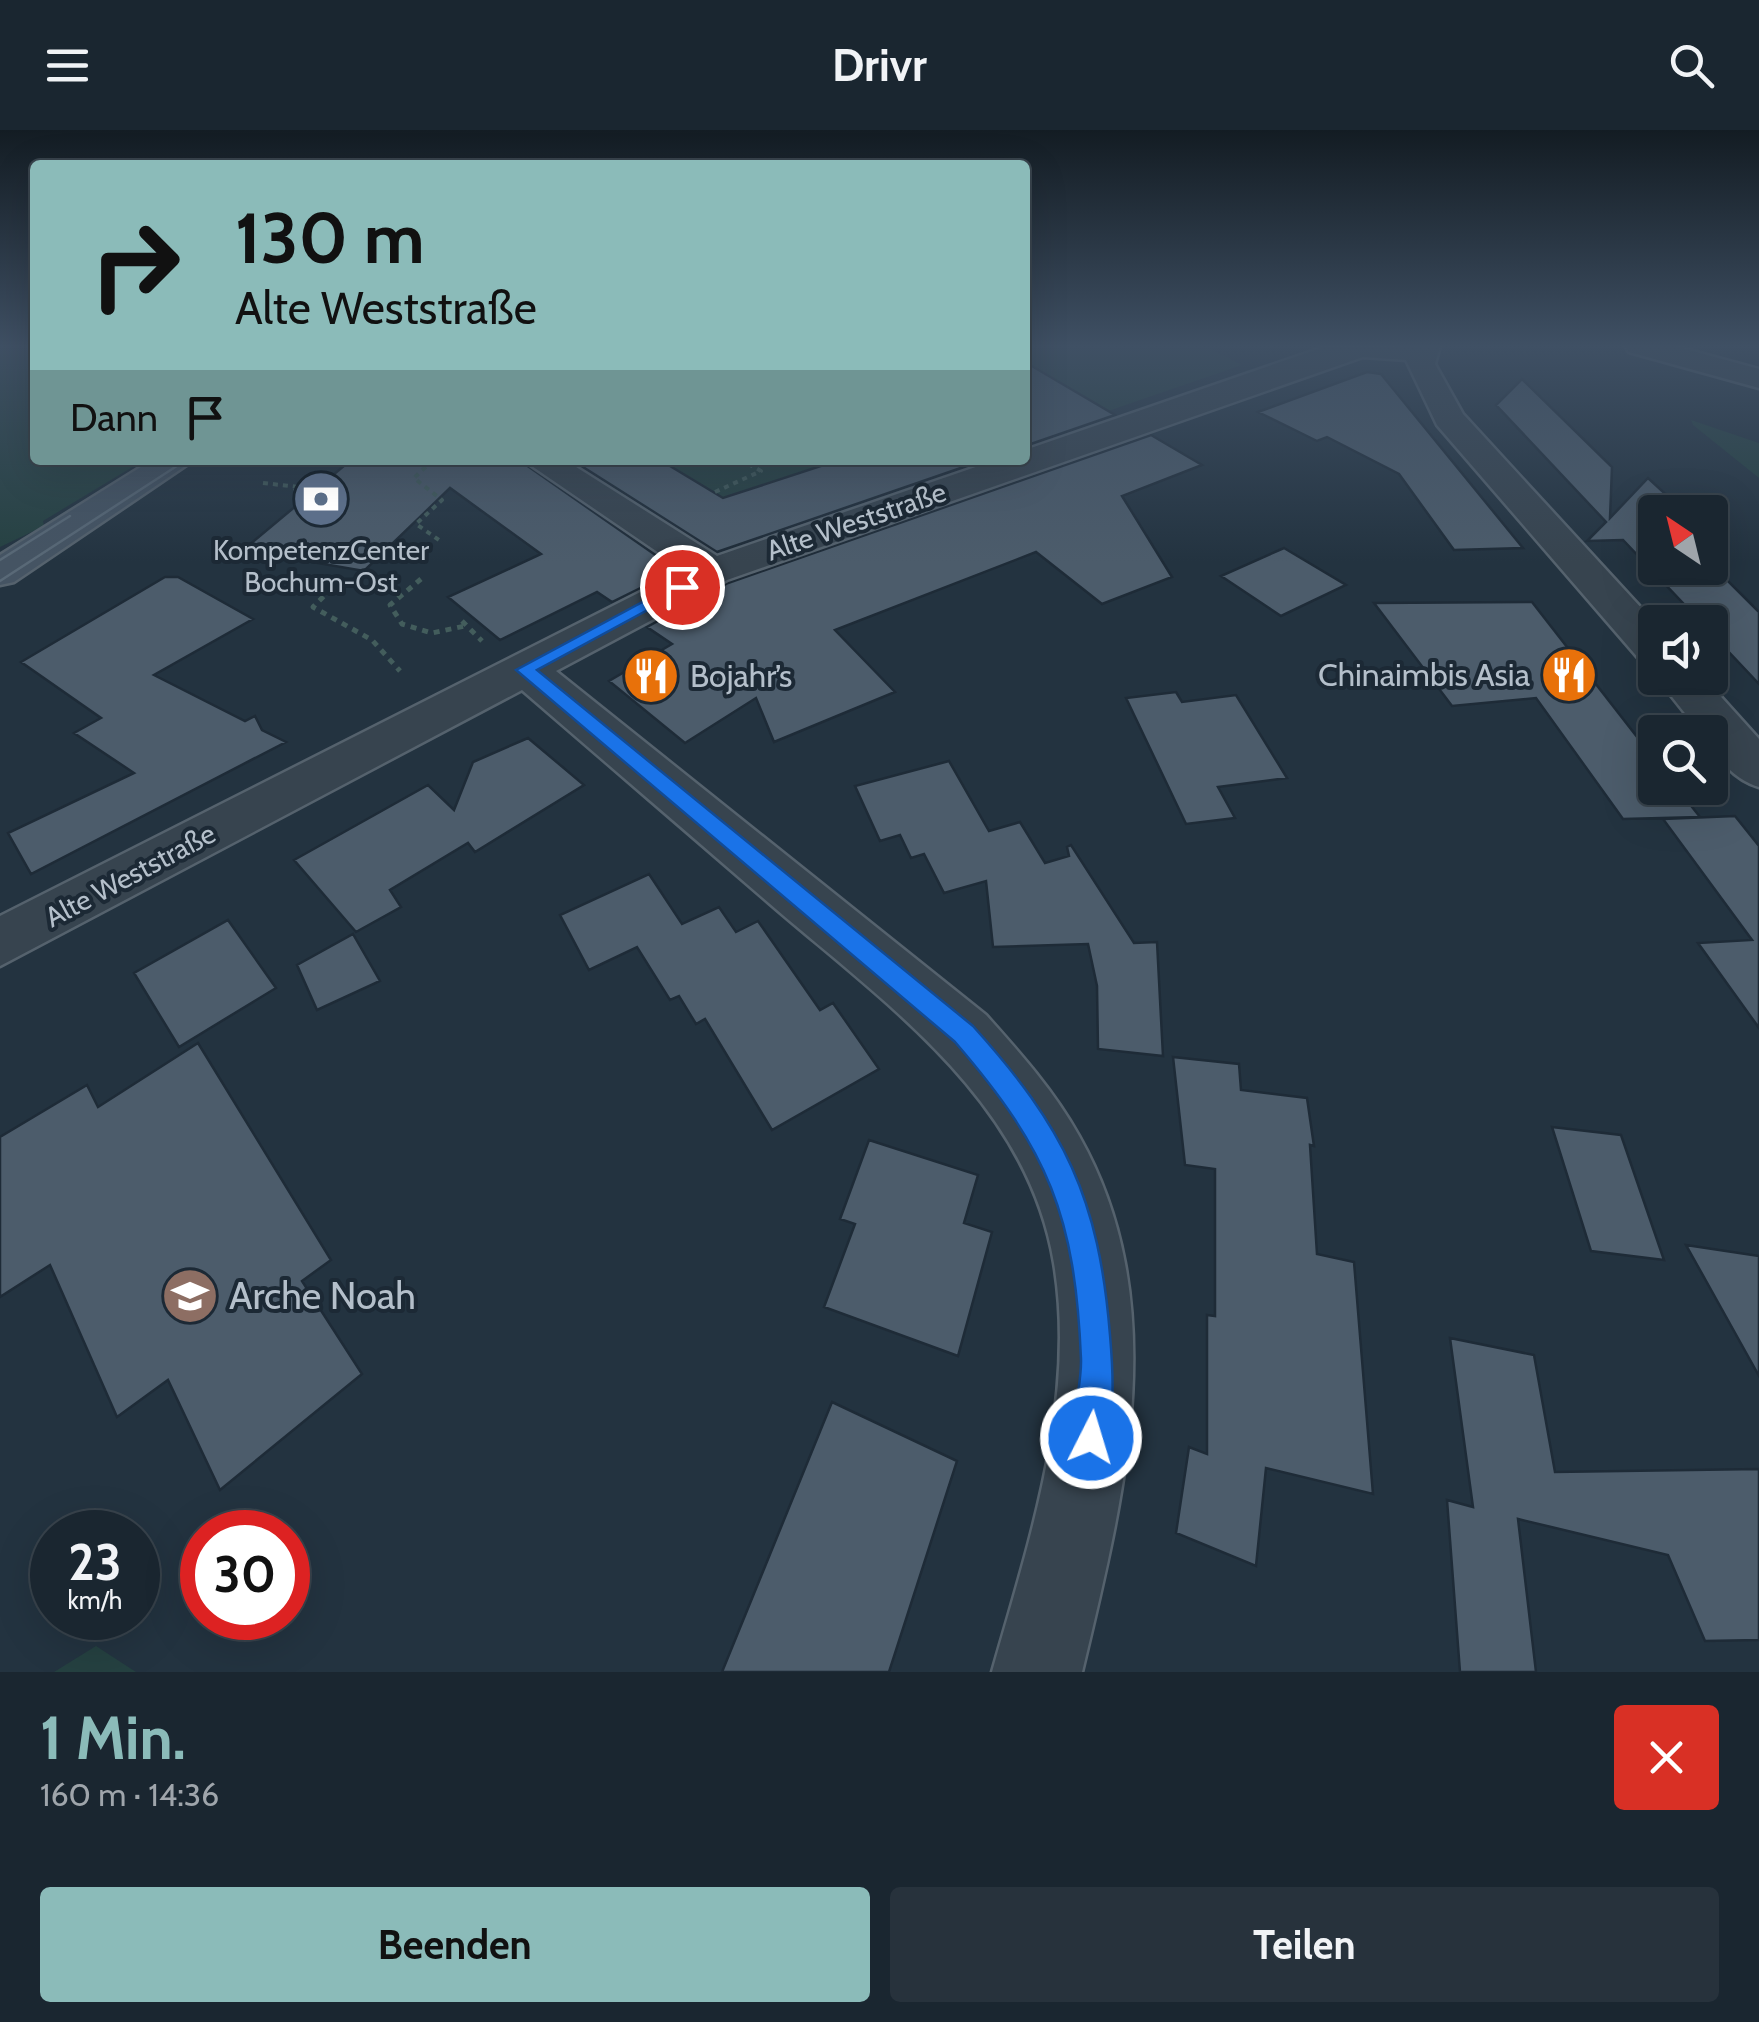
<!DOCTYPE html>
<html lang="de">
<head>
<meta charset="utf-8">
<style>
  :root { --surface:#1a2630; --page:#27323c; --text:#f1f3f6; --muted:#9fa5ab; --line:#38434c; --accent:#8bbbb9 }
  body { margin:0; font-family:Cabin,sans-serif; background:var(--page); color:var(--text); height:100vh; display:flex; flex-direction:column; font-size:38px; white-space:nowrap }
  * { box-sizing:border-box; margin:0 }
  p { font-size:32px; color:var(--muted) }
  .icon { flex:none; width:55px; height:55px; fill:none; stroke:currentColor; stroke-width:2; stroke-linecap:round; stroke-linejoin:round }
  .map { position:relative; height:1542px; overflow:hidden }
  .panel { display:flex; flex-direction:column; background:var(--surface); flex:1 }
  .panel>* { flex:none }
  .banner { position:absolute; left:30px; top:30px; width:1000px; height:305px; border-radius:10px; box-shadow:0 10px 40px #0002,0 0 0 2px var(--line); background:#8bbbb9; color:#111; overflow:hidden }
  .needle { width:65px; rotate:325deg }
  .buttons { position:absolute; left:1638px; top:365px; display:grid; gap:20px }
  .buttons a { display:grid; place-items:center; width:90px; height:90px; border-radius:10px; background:var(--surface); box-shadow:0 10px 40px #0002,0 0 0 2px var(--line); font-size:50px }
  .speed { position:absolute; left:30px; top:1380px; display:flex; gap:20px; font-size:50px; font-weight:700; text-align:center }
  .speed>* { display:grid; place-content:center; width:130px; height:130px; border-radius:50%; background:var(--surface); box-shadow:0 10px 40px #0002,0 0 0 2px var(--line); line-height:1 }
  .speed small { font-size:25px; font-weight:400 }
  .speed .limit { border:15px solid #d22; background:#fff; color:#111 }
  .pin { position:absolute; display:grid; place-items:center; width:85px; height:85px; color:#fff; margin:-42px; border:5px solid #fff; border-radius:50%; box-shadow:0 2px 10px #0007 }
  .me { position:absolute; width:110px; margin:-55px; rotate:5deg; stroke-linejoin:round; filter:drop-shadow(0 0 8px #0008) }
  .turn { display:flex; align-items:center; gap:35px; height:210px; padding:0 40px; font-size:45px }
  .turn .icon { width:130px; height:130px; stroke-width:2.5 }
  .turn b { display:block; font-size:70px; line-height:85px }
  .then { display:flex; align-items:center; height:95px; padding:0 40px; background:#0003; gap:20px; font-size:38px }
  .round { display:grid; place-items:center; flex:none; width:105px; height:105px; border-radius:10px; background:var(--page) }
  .overview { display:flex; align-items:center; justify-content:space-between; height:170px; padding:0 40px }
  h1 { font-size:60px; font-weight:800; line-height:75px; color:var(--accent) }
  .primary-button { display:flex; gap:20px; margin-top:auto; padding:20px 40px }
  .primary-button a { flex:1; height:115px; border-radius:10px; background:var(--accent); color:#111; font-size:40px; font-weight:800; line-height:115px; text-align:center }
  .primary-button a+a { background:var(--page); color:var(--text) }
  header { display:flex; justify-content:space-between; align-items:center; height:130px; padding:0 40px; background:var(--surface); font-size:45px; font-weight:800 }
  .map>svg:first-child { display:block }
  .green { fill:#254141 }
  .building { fill:#4c5c6b; stroke:#1e2b37; stroke-width:2.5 }
  .lines { fill:none; stroke-linecap:round; stroke-linejoin:round }
  .street-casing { stroke:#55626d; stroke-width:5 }
  .secondary-casing { stroke:#55626d; stroke-width:5 }
  .path-far1 { stroke:#435d5c; stroke-width:4; stroke-dasharray:5 5; stroke-linecap:butt }
  .path { stroke:#435d5c; stroke-width:5; stroke-dasharray:6 6; stroke-linecap:butt }
  .street { fill:#37444f; fill-rule:evenodd }
  .secondary { fill:#455463; fill-rule:evenodd }
  .tram { stroke:#596977; stroke-width:2.5 }
  .route { fill:#1a73e8; stroke:#114b97; stroke-width:2.5 }
  .labels { text-anchor:middle; stroke-width:8; stroke-linejoin:round; paint-order:stroke }
  .far-street-label { font-size:28px; fill:#b4bfca; stroke:#1c2935 }
  .far-poi-label { font-size:28px; fill:#b4bfca; stroke:#1c2935 }
  .poi-label { font-size:32px; fill:#b4bfca; stroke:#1c2935; text-anchor:end }
  .near-poi-label { font-size:38px; fill:#b4bfca; stroke:#1c2935; text-anchor:start }
</style>
</head>
<body>
<header><svg class="icon" aria-label="menu" viewBox="0 0 24 24"><path d="M4 6h16M4 12h16M4 18h16"/></svg>Drivr<svg class="icon" aria-label="search" viewBox="0 0 24 24"><circle cx="10" cy="10" r="6"/><path d="M15 15l6 6"/></svg></header>
<div class="map">
<svg width="1759" height="1542" viewBox="0 0 1759 1542">
  <rect width="100%" height="100%" fill="#233340"/>
  <path class="green" d="M0,216H35V330H144L43,391L44,396L0,417Z
    M1025,216H1205L1242,235L1027,309Z
    M1691,290L1759,313V348L1693,295Z
    M660,330H965L781,349L725,369Z
    M96,1516L136,1542H54Z"/>
  <path class="building" d="M1025,232L1115,285L1025,316Z
    M1367,242L1381,244L1523,418L1454,420L1399,344L1327,307L1317,311L1258,282Z
    M1522,249L1612,337L1610,388L1648,348L1685,382H1655V438H1710V433L1759,482V554L1710,502V492H1701L1623,410L1587,411L1606,392L1496,275Z
    M1151,305L1202,335L1122,366L1172,447L1102,474L1036,422L835,500L895,562L774,612L756,568L685,613L609,551L672,514L647,497L728,453Z
    M351,330H519L677,440L612,472L597,462L500,510L448,467L541,424L450,358L364,441L243,420Z
    M572,330H660L723,368L839,330H984L717,422Z
    M1284,418L1346,455L1281,486L1221,446Z
    M165,447H178L253,489L154,545L245,591L255,586L262,600L286,612L31,744L8,703L134,643L74,603L101,588L21,532Z
    M1532,472L1655,630V658H1677L1700,687L1623,689L1536,568L1452,576L1374,473Z
    M1176,562L1182,572L1236,565L1287,648L1218,657L1235,688L1186,694L1126,568Z
    M528,608L584,655L475,722L468,713L390,760L401,777L356,802L294,730L428,655L454,680L473,632Z
    M949,631L989,701L1020,692L1045,733L1069,726L1067,717L1071,715L1134,813L1157,812L1163,926L1098,919L1097,856L1088,814L993,817L986,751L944,763L924,724L911,728L900,705L880,711L855,656Z
    M1735,686L1759,716V898L1698,813L1752,810L1663,689Z
    M649,744L682,794L719,777L736,802L758,791L820,880L833,873L879,939L772,1000L705,889L696,894L679,866L670,870L637,817L589,840L560,785Z
    M228,790L276,858L179,917L134,843Z
    M353,804L380,851L317,880L297,835Z
    M198,913L331,1130L302,1151L362,1244L220,1360L168,1250L117,1287L50,1135L0,1167V1007L87,955L98,977Z
    M1173,927L1239,934L1241,960L1307,968L1314,1016L1310,1015L1317,1124L1354,1132L1373,1364L1266,1338L1256,1436L1176,1403L1189,1317L1207,1324V1185L1215,1186V1039L1185,1035Z
    M1552,997L1621,1005L1664,1130L1591,1121Z
    M869,1010L978,1045L964,1093L992,1102L958,1226L824,1177L855,1094L840,1089Z
    M1686,1115L1759,1126V1246Z
    M1450,1208L1534,1225L1555,1342L1759,1339V1510L1705,1511L1668,1425L1518,1389L1536,1542H1460L1447,1370L1473,1377Z
    M832,1272L957,1331L889,1542H722Z"/>
  <g class="lines">
    <g class="street-casing">
      <path id="street" d="M1440,216L1435,234L1463,284L1655,493V534L1640,530L1437,295L1406,230L1363,227L727,450L556,541L986,885C1020,923 1054,961 1079,1006C1174,1174 1124,1366 1082,1542H992C1029,1412 1077,1270 1054,1133C1027,970 886,874 769,773C687,702 604,631 522,560L0,836V786L684,440L523,330H565L717,426L996,330H1025V320L1321,218Z
        M1625,216H1674L1759,239V258L1629,222Z
        M1657,548H1704L1759,609V657C1737,651 1710,626 1710,602H1700Z"/>
    </g>
    <g class="secondary-casing">
      <path id="secondary" d="M152,330H194L14,452L0,455V425Z"/>
    </g>
    <path class="path-far1" d="M433,330L414,348L442,370L416,394L439,410
      M263,353L299,357L318,342
      M298,358L292,363L308,365
      M715,362L761,341L741,330
      M269,420L322,427"/>
    <path class="path" d="M305,425L322,427
      M421,449L390,475L402,494L432,503L465,496
      M332,458L313,477L372,510L400,541
      M462,491L482,511"/>
    <use href="#street" class="street"/>
    <use href="#secondary" class="secondary"/>
    <path class="tram" d="M0,430L70,386
      M0,451L186,330"/>
  </g>
  <linearGradient id="sky" x2="0" y2="1"><stop stop-color="#131c23"/><stop offset="0.5" stop-color="#3f5064"/><stop offset="1" stop-color="#3f5064" stop-opacity="0"/></linearGradient>
  <rect width="1759" height="432" fill="url(#sky)"/>
  <path class="route" d="M676,454L690,457L537,540L973,896C1065,998 1099,1068 1110,1205C1113,1240 1116,1287 1103,1320L1091,1325L1079,1320C1068,1293 1082,1259 1081,1229C1075,1086 1049,1021 955,912L516,540Z"/>
  <defs>
    <g id="bank-disc" transform="scale(2.875)"><circle r="9.5" fill="#5c6f8a" stroke="#1c2935"/><path d="M-6-4H6V4H-6ZM0-2.3a2.3 2.3 0 1 0 0 4.6a2.3 2.3 0 1 0 0-4.6Z" fill="#fff"/></g>
    <g id="restaurant-disc" transform="scale(2.875)"><circle r="9.5" fill="#e8710a" stroke="#1c2935"/><path d="M-5-6h1v4h1v-4h1v4h1v-4h1v5L-1.5 .5V6h-2V.5L-5-1ZM5-6V6H3V1.5H1.5Q1.5-4 5-6Z" fill="#fff"/></g>
    <g id="school-disc" transform="scale(2.875)"><circle r="9.5" fill="#8d6e63" stroke="#1c2935"/><path d="M0-5L7-2L0 1L-7-2ZM-4 1L0 2.5L4 1V4Q0 6-4 4Z" fill="#fff"/></g>
  </defs>
  <g fill-rule="evenodd">
    <use href="#bank-disc" x="321" y="369"/>
    <use href="#restaurant-disc" x="1569" y="545"/>
    <use href="#restaurant-disc" x="651" y="546"/>
    <use href="#school-disc" x="190" y="1166"/>
  </g>
  <g class="labels">
    <g class="far-street-label">
      <text transform="translate(856 391) rotate(-19)" y="10">Alte Weststraße</text>
      <text transform="translate(130 745) rotate(-28)" y="10">Alte Weststraße</text>
    </g>
    <g class="far-poi-label">
      <text x="321" y="430">KompetenzCenter<tspan x="321" dy="32">Bochum-Ost</tspan></text>
    </g>
    <g class="poi-label">
      <text x="1530" y="556">Chinaimbis Asia</text>
      <text x="690" y="557" text-anchor="start">Bojahr’s</text>
    </g>
    <g class="near-poi-label">
      <text x="229" y="1179">Arche Noah</text>
    </g>
  </g>
</svg>
<div class="buttons">
<a><svg class="needle" viewBox="-14 -14 28 28"><path d="M0-13l5 13h-10z" fill="#e53935"/><path d="M0 13l5-13h-10z" fill="#9fa5ab"/></svg></a>
<a><svg class="icon" aria-label="sound" viewBox="0 0 24 24"><path d="M4 9h4l5-4v14l-5-4H4zM17 9q2 3 0 6"/></svg></a>
<a><svg class="icon" aria-label="search" viewBox="0 0 24 24"><circle cx="10" cy="10" r="6"/><path d="M15 15l6 6"/></svg></a>
</div>
<div class="speed"><div>23<small>km/h</small></div><div class="limit">30</div></div>
<div class="pin" style="left:682px;top:457px;background:#d93025"><svg class="icon" aria-label="arrive" viewBox="0 0 24 24"><path d="M6 21V4h12l-3 4 3 4H6"/></svg></div>
<svg class="me" style="left:1091px;top:1308px" viewBox="-20 -20 40 40"><circle r="17" fill="#1a73e8" stroke="#fff" stroke-width="3"/><path d="M0-11L8 9 0 5-8 9z" fill="#fff"/></svg>
<div class="banner">
<div class="turn"><svg class="icon" aria-label="right" viewBox="0 0 24 24"><path d="M7 20v-9h11M14 6l5 5-5 5"/></svg><div><b>130 m</b>Alte Weststraße</div></div>
<div class="then">Dann<svg class="icon" aria-label="arrive" viewBox="0 0 24 24"><path d="M6 21V4h12l-3 4 3 4H6"/></svg></div>
</div>
</div>
<section class="panel">
<div class="overview"><div><h1>1 Min.</h1><p>160 m · 14:36</p></div><a class="round" style="background:#d93025;color:#fff"><svg class="icon" aria-label="close" viewBox="0 0 24 24"><path d="M6 6l12 12M18 6L6 18"/></svg></a></div>
<div class="primary-button"><a>Beenden</a><a>Teilen</a></div>
</section>
</body>
</html>
